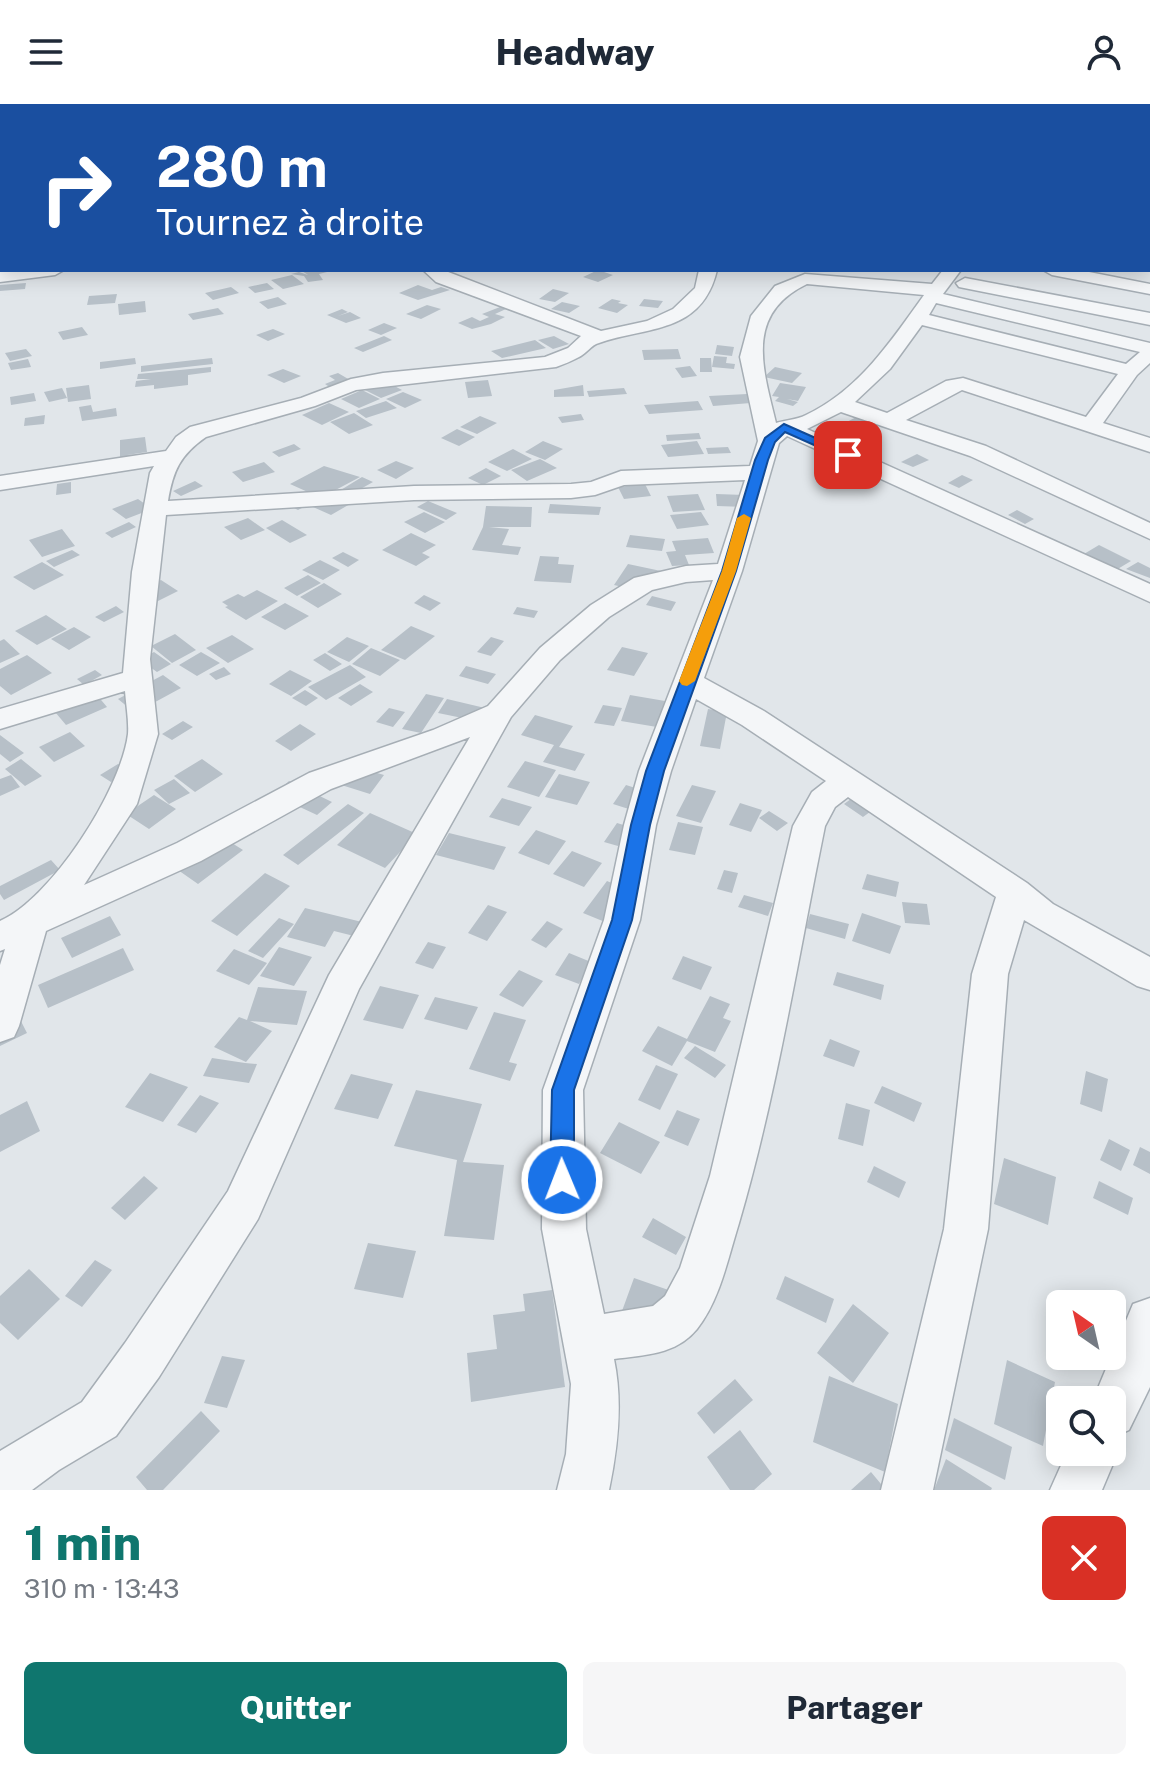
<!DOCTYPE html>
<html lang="fr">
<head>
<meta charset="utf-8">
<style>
  :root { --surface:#fff; --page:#f6f6f7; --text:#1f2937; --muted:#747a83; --accent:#0f766e }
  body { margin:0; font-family:"Public Sans",sans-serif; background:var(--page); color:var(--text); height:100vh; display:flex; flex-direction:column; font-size:30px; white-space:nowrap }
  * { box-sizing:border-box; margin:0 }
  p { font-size:26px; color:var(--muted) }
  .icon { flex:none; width:44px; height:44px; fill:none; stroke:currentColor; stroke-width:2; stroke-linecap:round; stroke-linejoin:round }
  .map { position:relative; height:1386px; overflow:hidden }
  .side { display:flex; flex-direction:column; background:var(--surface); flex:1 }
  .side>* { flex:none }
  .hud { position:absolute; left:0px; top:0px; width:1150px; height:168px; box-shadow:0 4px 20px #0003; background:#1a4fa0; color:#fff; overflow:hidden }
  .needle { width:52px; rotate:326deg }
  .fabs { position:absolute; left:1046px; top:1186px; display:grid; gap:16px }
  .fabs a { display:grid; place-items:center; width:80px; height:80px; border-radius:12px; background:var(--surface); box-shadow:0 4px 20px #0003; font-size:40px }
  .pin { position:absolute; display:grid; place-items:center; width:68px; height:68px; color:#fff; margin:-34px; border-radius:16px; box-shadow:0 4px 12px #0006 }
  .me { position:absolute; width:88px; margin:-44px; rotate:359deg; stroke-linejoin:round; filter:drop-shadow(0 0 6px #0008) }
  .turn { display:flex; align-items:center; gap:28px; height:168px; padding:0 24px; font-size:36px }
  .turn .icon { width:104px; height:104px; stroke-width:2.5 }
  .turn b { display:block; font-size:56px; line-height:68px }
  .round { display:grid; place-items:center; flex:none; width:84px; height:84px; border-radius:12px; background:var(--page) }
  .summary { display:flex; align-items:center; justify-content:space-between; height:136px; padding:0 24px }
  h1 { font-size:48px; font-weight:800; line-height:60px; color:var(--accent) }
  .action { display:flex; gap:16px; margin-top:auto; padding:16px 24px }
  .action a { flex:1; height:92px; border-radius:12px; background:var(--accent); color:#fff; font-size:32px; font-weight:800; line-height:92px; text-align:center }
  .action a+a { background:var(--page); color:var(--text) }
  header { display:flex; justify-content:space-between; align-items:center; height:104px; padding:0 24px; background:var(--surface); font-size:36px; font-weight:800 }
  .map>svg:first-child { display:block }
  .building { fill:#b7c0c8 }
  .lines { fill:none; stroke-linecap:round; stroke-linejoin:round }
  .minor-casing { stroke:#a6aeb5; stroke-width:3 }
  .minor { fill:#f4f6f8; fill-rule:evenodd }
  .route { fill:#1a73e8; stroke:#114b97; stroke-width:2 }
  .slow { fill:#f59e0b }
</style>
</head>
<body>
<header><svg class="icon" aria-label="menu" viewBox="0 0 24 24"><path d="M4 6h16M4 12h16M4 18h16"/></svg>Headway<svg class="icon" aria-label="person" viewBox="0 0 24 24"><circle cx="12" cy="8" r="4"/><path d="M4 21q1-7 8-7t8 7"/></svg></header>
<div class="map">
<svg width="1150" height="1386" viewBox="0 0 1150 1386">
  <rect width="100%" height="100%" fill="#e1e6ea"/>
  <path class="building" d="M323,166L327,168L319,170L323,176L308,178L304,172L291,170L299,168L308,171L302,167Z
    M598,166L613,171L598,178L583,173Z
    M292,171L304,180L283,185L271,176Z
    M26,179L25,185L0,187V181Z
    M267,179L274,185L255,189L248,183Z
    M418,181L432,186L441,183L450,186L418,196L399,189Z
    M231,183L239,189L213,196L205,189Z
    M553,185L569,189L555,198L539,195Z
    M117,190L115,199L87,201L89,192Z
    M278,193L287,200L268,205L259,198Z
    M612,195L621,197L618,199L628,201L617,209L598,204Z
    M644,195L663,197L658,204L639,202Z
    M145,197L146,208L119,211L118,200Z
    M562,198L580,202L569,209L551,205Z
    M427,201L441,205L421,215L406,210Z
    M500,203L506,205L495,210L505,213L491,220L472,225L458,219L472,213L480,217L489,213L482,210Z
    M218,204L224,210L193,216L188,210Z
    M342,205L348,208L338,212L350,208L361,214L346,219L327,211Z
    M384,219L397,224L381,231L368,226Z
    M82,223L88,231L63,236L58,228Z
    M273,225L285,230L268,237L256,231Z
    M384,232L392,236L363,248L354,244Z
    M554,232L569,240L553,245L538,236Z
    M535,236L546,244L502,254L491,247Z
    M717,241L734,243L732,252L715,250Z
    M26,245L32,252L10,257L5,249Z
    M678,245L681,255L644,256L642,246Z
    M714,252L727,253L726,259L735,260L734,265L712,263Z
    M135,254L136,260L100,265V258Z
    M212,254L213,260L141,268V262Z
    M700,254H711L712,268H700Z
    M28,255L31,263L11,266L8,259Z
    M690,262L697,272L682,274L675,264Z
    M211,263V268L188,271V281L154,285V281L135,283L136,277L151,275H137L138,270Z
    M775,263L802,269L792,279L764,273Z
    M283,265L301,272L284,279L267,271Z
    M338,269L350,276L331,284L325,280L335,276L329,272Z
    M488,276L492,292L468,294L465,278Z
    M387,278L402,286L381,294L361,284Z
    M780,279L806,283L798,297L787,295L798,298L793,302L775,297L779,293L772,292Z
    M89,281L91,295L68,298L66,284Z
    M583,281L584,292L554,293V286Z
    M62,284L67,294L49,298L44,288Z
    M624,284L627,290L589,293L587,287Z
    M362,286L380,295L359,304L341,295Z
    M403,288L422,296L405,304L386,295Z
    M34,289L36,297L11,301L10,293Z
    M747,290L751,299L713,302L709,292Z
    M386,297L397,304L366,314L356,307Z
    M698,297L703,306L649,310L644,301Z
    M329,299L349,308L322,321L302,311Z
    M91,301L93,308L116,304L117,312L82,317L79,303Z
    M354,309L373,321L349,330L330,318Z
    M581,310L584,316L562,319L558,313Z
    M45,311L44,320L24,322L25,314Z
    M860,311L880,320L863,329L843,320Z
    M480,312L497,319L477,330L460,323Z
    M457,325L475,333L459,342L441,334Z
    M699,329L701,335L667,337L666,331Z
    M145,333L147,348L127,351L141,350V356L120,358V336Z
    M543,337L563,345L545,356L525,348Z
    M697,337L704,350L668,353L661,341Z
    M294,340L301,345L279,353L272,348Z
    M728,343L731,349L708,350L706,344Z
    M513,345L532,355L507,367L488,358Z
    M917,350L929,356L913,363L901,358Z
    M540,355L557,364L527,377L511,366Z
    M396,357L414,364L396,375L377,366Z
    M264,358L275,368L243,378L232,368Z
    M324,362L360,373L298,406L288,401L310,389L290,380Z
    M486,364L501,372L483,381L468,374Z
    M962,371L973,376L959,384L948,379Z
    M362,373L373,378L341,396L350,400L331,411L313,403Z
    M195,377L203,382L181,392L173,387Z
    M71,378V389L56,391L57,380Z
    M645,380L651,392L624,395L618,383Z
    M698,390L705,406L673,408L667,392Z
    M716,390L745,391L746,403L717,402Z
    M138,395L152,405L126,415L112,405Z
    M428,397L457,409L446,416L417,403Z
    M550,400L601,403L599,411L548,409Z
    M486,402L532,403L531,423H489L509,425L502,441L521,443L518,451L472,446L483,423Z
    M1017,406L1034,415L1025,420L1008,411Z
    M424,408L445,418L425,429L404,418Z
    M701,408L709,421L677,425L670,411Z
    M248,414L265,426L241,436L224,423Z
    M282,416L307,431L290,439L266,424Z
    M129,418L136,423L112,434L105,429Z
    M62,425L75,442L42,453L29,436Z
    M411,429L436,441L422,449L430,453L416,462L382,446Z
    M630,431L665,435L662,447L626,443Z
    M708,434L714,449L685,451L689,461L672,462L666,448L676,447L672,437Z
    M1099,441L1131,457L1116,466L1084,450Z
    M72,446L80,451L54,463L46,457Z
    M343,448L359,456L348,463L332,454Z
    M540,452L559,453L558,460L574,461L571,479L534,477Z
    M320,456L340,466L323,476L302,466Z
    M42,458L64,471L34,486L13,473Z
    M1138,458L1150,464V474L1126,465Z
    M628,460L661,467L648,489L614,481Z
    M308,471L321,479L297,492L284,484Z
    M161,476L178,487L152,500L135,489Z
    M324,479L342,490L318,504L300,493Z
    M257,486L278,497L246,516L225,503L228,502L222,498L238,490L244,493Z
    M424,491L441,499L430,507L414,499Z
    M652,492L676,498L671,507L646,501Z
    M285,499L309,512L285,526L261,513Z
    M116,502L124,508L104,518L95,513Z
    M517,503L538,507L534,514L513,510Z
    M46,511L67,525L37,541L15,527Z
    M411,522L435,532L405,556L381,546Z
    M74,523L91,533L69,546L51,535Z
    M175,530L196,546L172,559L151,542Z
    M232,531L254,545L228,559L206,544Z
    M347,533L369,542L349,558L327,548Z
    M491,533L504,537L491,552L477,548Z
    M4,535L20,550L0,559V537Z
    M622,543L648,549L634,572L607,566Z
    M371,544L400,556L380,572L352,560Z
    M154,548L171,560L157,568L140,556Z
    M201,548L220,559L197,572L179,561Z
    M325,549L342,560L330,567L313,556Z
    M27,551L52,569L11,591L0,582V565Z
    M350,561L366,573L326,596L308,583Z
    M466,562L496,570L488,580L459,572Z
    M224,563L231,570L216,576L209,570Z
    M95,566L102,571L84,581L77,575Z
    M290,566L312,577L291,592L269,580Z
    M163,571L181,584L135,609L118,595Z
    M360,580L373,588L351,602L338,594Z
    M91,584L107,603L66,621L50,602Z
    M305,586L318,594L306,602L292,594Z
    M426,590L444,594L421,629L402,625Z
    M630,591L665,597L657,623L621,617Z
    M447,595L485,604L477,617L438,609Z
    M603,601L622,604L614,622L594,619Z
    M389,604L405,608L393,623L376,618Z
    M708,605L727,608L720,645L700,642Z
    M535,611L573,622L559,643L585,650L575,667L543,658L554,641L521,631Z
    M183,617L193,623L172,636L162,630Z
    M300,620L316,630L291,647L275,637Z
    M70,628L85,642L54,658L39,643Z
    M0,631L24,649L10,658L0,650Z
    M21,655L42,672L25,682L5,665Z
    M202,655L223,670L195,688L174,672Z
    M525,657L556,666L539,693L507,683Z
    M118,660L128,667L111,678L100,671Z
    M350,661L384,671L370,690L335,679Z
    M559,670L590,678L577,701L545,693Z
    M11,671L20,683L0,692V675Z
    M174,675L190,689L169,700L154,686Z
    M289,677L332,698L317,711L274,691Z
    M626,681L648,688L635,707L613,700Z
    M692,681L716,687L701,719L676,712Z
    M154,691L176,705L149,725L126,710Z
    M855,692L874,705L863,713L844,700Z
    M502,694L532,703L519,722L489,713Z
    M740,699L762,706L751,728L729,721Z
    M348,700L364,709L298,761L283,751Z
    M769,707L788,719L777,727L759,714Z
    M370,709L417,730L385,764L337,741Z
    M678,718L703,723L695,751L669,746Z
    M617,719L630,723L618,742L604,738Z
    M536,726L566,737L549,761L518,749Z
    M449,729L506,743L494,766L436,751Z
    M224,734L243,746L198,780L178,766Z
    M572,747L602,759L584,783L553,770Z
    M51,756L60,766L4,796L0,790V782Z
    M724,766L738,769L732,789L717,785Z
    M265,769L290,782L237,832L211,817Z
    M867,770L899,778L896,793L862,785Z
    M607,777L628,786L605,818L583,809Z
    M744,791L773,799L768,812L738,803Z
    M902,798L927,800L930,821L905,819Z
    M488,801L507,808L487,837L468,829Z
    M305,804L362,818L354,832L334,827L325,843L287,833Z
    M862,809L901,822L890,850L852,837Z
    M810,810L849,820L845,835L806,824Z
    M110,812L121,831L72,854L61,834Z
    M279,814L294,820L263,854L248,847Z
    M547,817L563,825L546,844L531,836Z
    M428,838L446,843L433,865L415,859Z
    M279,843L312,853L294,882L260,872Z
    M123,844L134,866L48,904L38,881Z
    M234,845L267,859L249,881L216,867Z
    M569,849L591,858L579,880L555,871Z
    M683,852L712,863L701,886L672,875Z
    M519,866L543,877L523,903L499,891Z
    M837,868L884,881L881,896L833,881Z
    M0,876L27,929L0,942Z
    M380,882L419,891L403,925L363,916Z
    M258,883L307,887L297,921L250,917L272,927L246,958L214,943L239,913L247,916Z
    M710,892L730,900L723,914L731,917L715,948L687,937L672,962L642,947L658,922L687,935Z
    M435,893L478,903L467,926L424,915Z
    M494,908L526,916L509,958L517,960L510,977L469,965Z
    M830,935L860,947L854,963L823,952Z
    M695,942L726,961L715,974L684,954Z
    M212,954L245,959L257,960L249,979L203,972Z
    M656,961L678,970L660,1006L638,996Z
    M1086,967L1108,975L1102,1008L1080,1000Z
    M150,969L188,983L163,1018L125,1003Z
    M351,970L393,980L378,1015L334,1005Z
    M882,982L922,999L914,1018L874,999Z
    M416,986L482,1000L463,1058L504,1061L494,1136L444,1132L457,1056L394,1042Z
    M200,991L219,999L196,1029L177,1021Z
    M27,997L40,1027L0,1048V1011Z
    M846,999L870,1006L863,1042L838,1035Z
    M677,1006L700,1015L688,1042L664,1032Z
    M619,1018L660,1038L641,1070L600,1049Z
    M1109,1035L1130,1046L1121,1067L1100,1056Z
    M1140,1043L1150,1048V1070L1133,1061Z
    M1004,1054L1056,1073L1048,1121L994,1100Z
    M874,1062L906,1078L899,1094L867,1078Z
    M144,1072L158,1084L125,1116L111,1104Z
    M1099,1077L1133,1094L1128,1111L1093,1094Z
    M653,1114L686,1133L676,1151L642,1133Z
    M368,1139L416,1147L403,1194L354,1185Z
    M95,1156L112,1166L82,1203L65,1192Z
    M29,1165L60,1195L18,1236L0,1219V1192Z
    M785,1172L834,1195L826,1219L776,1195Z
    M634,1174L680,1190L618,1218Z
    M552,1186L565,1283L471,1298L467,1249L497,1245L493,1211L525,1207L523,1190Z
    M853,1200L889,1229L853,1279L817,1249Z
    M1112,1210L1138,1229L1123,1254L1112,1246Z
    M222,1252L245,1256L227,1304L204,1299Z
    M1007,1256L1055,1278L1043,1342L994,1320Z
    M829,1272L898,1300L885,1368L813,1338Z
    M735,1275L753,1296L714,1330L697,1309Z
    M201,1307L220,1327L163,1386H147L136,1373Z
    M954,1314L1012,1343L1005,1376L945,1346Z
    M740,1326L772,1370L754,1386H730L707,1353Z
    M946,1355L992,1384L991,1386H934Z
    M871,1368L886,1386H851Z"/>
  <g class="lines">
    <g class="minor-casing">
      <path id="minor" d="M6,0H24L25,2H7Z
        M391,0H407L408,2H392Z
        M587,0H600L601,2H588Z
        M0,25H2V33H0Z
        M1148,93H1150V103H1148Z
        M0,117H2V127H0Z
        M14,166H64L55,171L0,178V168Z
        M423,166H443L601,227L647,217L673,205L695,184L699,166H717C702,230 648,222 599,239C591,241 586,250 579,253C572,257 564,260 556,263L356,286L315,302L206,333C180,351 173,367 168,397L414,382L571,380L591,378L621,367L750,362L758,337L740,253L751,212L775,182L805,170L932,180L943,166H961L943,190L1150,239V259L1137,271L1103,319L1150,334V348L962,286L906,316L986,342L1150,419V435L970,352L841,308L807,325L1150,480V498L787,332L779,339L742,467L704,574L764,607L1027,779L1053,800L1150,853V886L1137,882L1024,816L1008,870L988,1125L933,1386H881L944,1125L972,870L996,793L848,693L835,703L825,722C798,854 777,989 739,1119C728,1154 720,1196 697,1225C676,1251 644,1251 614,1255C623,1298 618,1343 609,1386H557L566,1350L571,1280L542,1125L543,986L604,816L624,721L639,667L713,476L686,478L652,486L609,513L560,556L511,613L359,885L258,1115L159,1273L116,1332L59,1366L32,1386H0V1347L82,1298L125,1239L228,1087L329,871L470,633L331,685L201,757L46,827L19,922L14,933L0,938V861L5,845L0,847V817C51,795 121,686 128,630C129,617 126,601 125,587L0,625V605L123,569L132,468L150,369L154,362L0,386V372L166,347L176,333L190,323L301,294L351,275L383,269L545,253L568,244L581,232L436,178ZM807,180L924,191C891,237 859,286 806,311C796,316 785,316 776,319C763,265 744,210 807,180ZM936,199L1140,248L1126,260L929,211ZM922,221L1118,270L1086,313L963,274L946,277L887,309L855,298L890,265ZM745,376L718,460L686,462L634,474L591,501L540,544L488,602L433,626L309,669L177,739L84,781L137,700L158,630L150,555L166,411L414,396L571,394L595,391L624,381ZM696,595L742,621L826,677L812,688L793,722L710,1072L680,1164L665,1192L653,1202L604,1210L586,1125L583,986L640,816L656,721L671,667Z
        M1043,166H1079L1150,180V190L1052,171Z
        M965,174L1150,209V221L959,183L956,179Z
        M1150,1194V1283L1129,1326L1112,1334L1118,1348L1102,1386H1050L1067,1348H1112V1296H1093L1133,1200Z"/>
    </g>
    <use href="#minor" class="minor"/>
  </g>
  <path class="route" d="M784,320L854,351L843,354L785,328L775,338L768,356L736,467L664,667L650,721L632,816L574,986V1076L571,1084L562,1087L554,1084L550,1076L552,986L612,816L631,721L646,667L722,467L755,356L765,334Z"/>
  <path class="slow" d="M744,410L751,414L736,467L695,577L687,582L682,581L679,577L722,467L737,414Z"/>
</svg>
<div class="fabs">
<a><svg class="needle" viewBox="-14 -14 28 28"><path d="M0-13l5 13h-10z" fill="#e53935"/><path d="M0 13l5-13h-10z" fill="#747a83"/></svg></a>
<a><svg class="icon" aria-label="search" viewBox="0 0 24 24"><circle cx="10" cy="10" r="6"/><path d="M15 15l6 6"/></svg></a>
</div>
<div class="pin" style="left:848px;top:351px;background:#d93025"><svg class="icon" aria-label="arrive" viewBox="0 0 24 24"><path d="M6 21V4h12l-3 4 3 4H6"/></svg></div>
<svg class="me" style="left:562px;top:1076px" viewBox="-20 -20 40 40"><circle r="17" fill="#1a73e8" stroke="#fff" stroke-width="3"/><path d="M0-11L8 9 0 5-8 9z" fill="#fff"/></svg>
<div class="hud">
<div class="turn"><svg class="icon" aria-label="right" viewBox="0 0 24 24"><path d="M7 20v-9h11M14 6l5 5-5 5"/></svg><div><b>280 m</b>Tournez à droite</div></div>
</div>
</div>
<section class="side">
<div class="summary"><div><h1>1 min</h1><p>310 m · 13:43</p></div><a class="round" style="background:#d93025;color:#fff"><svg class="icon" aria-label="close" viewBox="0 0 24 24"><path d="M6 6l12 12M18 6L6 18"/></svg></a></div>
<div class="action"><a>Quitter</a><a>Partager</a></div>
</section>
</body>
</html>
